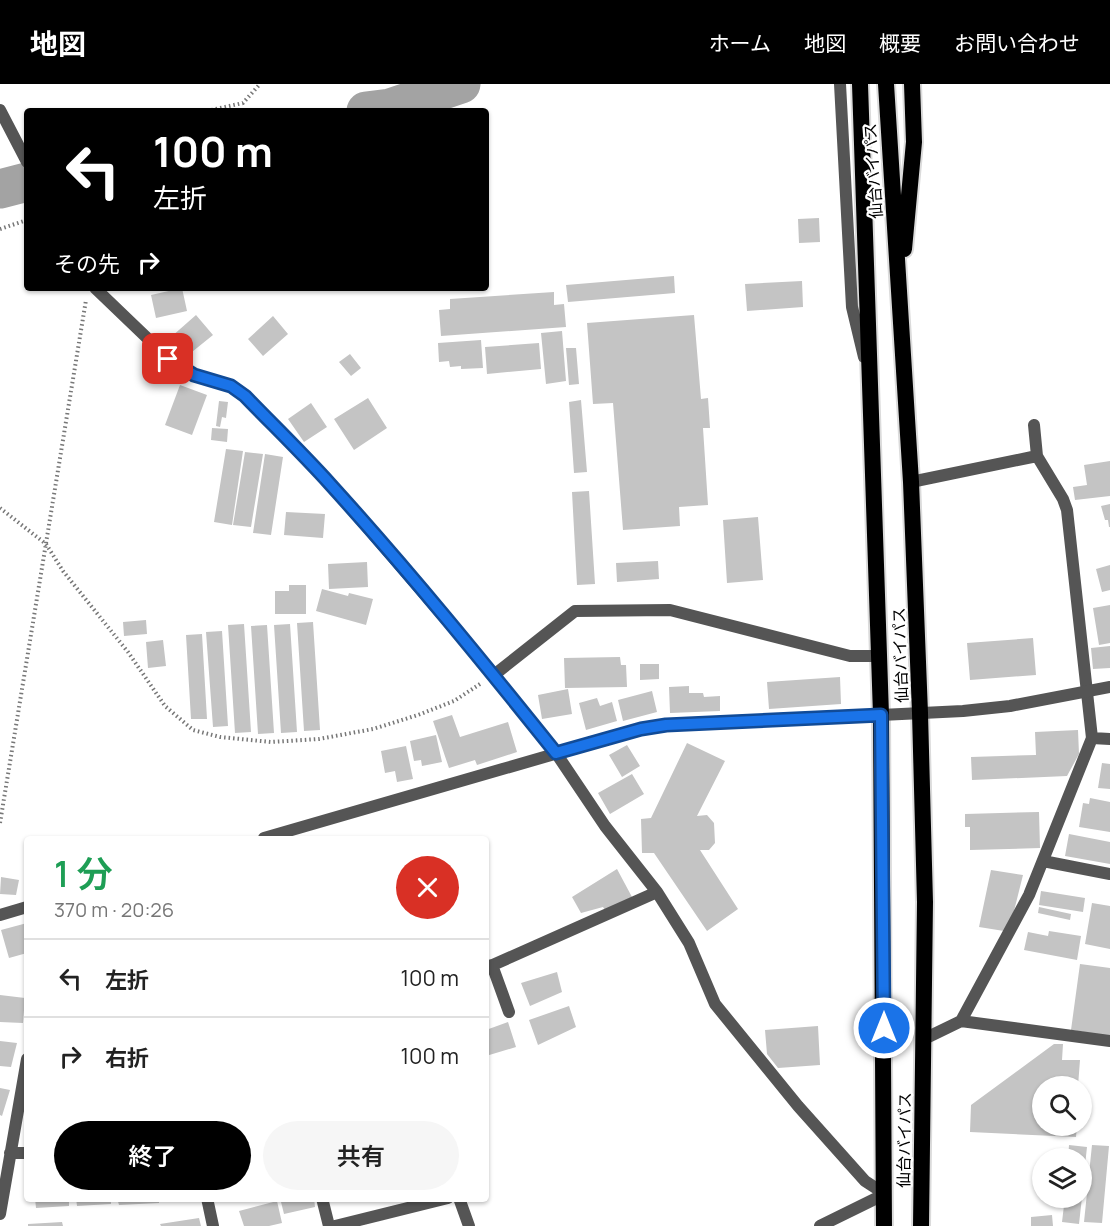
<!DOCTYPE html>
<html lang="ja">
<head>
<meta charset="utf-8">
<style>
  :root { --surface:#fff; --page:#f6f6f6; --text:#222; --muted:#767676; --line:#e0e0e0; --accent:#000 }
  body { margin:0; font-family:Manrope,"Noto Sans JP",sans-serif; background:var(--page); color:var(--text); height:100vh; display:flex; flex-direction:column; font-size:22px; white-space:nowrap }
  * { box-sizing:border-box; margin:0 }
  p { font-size:20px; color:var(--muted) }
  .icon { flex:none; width:33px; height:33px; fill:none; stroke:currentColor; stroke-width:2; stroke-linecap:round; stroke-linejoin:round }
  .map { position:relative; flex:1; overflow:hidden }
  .side { position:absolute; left:24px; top:752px; width:465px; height:366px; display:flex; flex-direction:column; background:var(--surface); border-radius:6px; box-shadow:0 2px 4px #0004 }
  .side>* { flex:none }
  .hud { position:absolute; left:24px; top:24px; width:465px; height:183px; border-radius:6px; box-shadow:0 2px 4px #0004; background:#000; color:#fff; overflow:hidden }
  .fabs { position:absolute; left:1032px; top:992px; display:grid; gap:12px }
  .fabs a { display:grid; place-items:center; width:60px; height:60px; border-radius:50%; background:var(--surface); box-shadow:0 2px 4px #0004; font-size:30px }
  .pin { position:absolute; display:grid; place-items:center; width:51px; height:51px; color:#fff; margin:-26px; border-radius:12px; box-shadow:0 3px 9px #0006 }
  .me { position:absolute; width:66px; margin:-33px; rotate:0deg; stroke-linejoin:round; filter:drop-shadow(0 0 4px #0008) }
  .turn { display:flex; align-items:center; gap:21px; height:126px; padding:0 30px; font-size:27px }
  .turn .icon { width:78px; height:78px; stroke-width:2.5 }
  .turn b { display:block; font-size:42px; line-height:51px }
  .then { display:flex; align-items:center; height:57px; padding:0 30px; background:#0003; gap:12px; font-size:22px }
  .round { display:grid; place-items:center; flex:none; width:63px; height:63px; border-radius:32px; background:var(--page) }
  .overview { display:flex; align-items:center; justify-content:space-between; height:102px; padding:0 30px }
  h1 { font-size:36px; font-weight:600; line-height:45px; color:#1e9e55 }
  .button { display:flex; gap:12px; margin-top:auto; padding:12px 30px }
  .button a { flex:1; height:69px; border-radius:36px; background:var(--accent); color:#fff; font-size:24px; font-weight:600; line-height:69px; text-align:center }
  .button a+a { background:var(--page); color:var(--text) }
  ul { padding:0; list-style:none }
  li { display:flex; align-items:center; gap:18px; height:78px; padding:0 30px; border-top:2px solid var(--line) }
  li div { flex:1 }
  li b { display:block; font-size:22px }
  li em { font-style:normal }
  header { display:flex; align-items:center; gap:36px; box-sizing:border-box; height:84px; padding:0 30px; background:var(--accent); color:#fff }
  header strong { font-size:28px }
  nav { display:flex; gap:33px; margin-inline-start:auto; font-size:21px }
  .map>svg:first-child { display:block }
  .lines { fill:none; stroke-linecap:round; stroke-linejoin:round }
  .river { stroke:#a3a3a3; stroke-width:39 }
  .building { fill:#c4c4c4 }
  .trunk-casing { stroke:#dbdbdb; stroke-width:20 }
  .path { stroke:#777; stroke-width:4; stroke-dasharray:1.5 3; stroke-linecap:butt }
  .minor { stroke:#555; stroke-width:12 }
  .tertiary { stroke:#555; stroke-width:12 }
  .trunk { stroke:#000; stroke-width:16 }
  .route-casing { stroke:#114b97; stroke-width:15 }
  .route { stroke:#1a73e8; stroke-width:10 }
  .labels { text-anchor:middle; stroke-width:4.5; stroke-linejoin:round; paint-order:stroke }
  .street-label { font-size:16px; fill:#000; stroke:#fff }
</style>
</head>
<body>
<header>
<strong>地図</strong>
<nav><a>ホーム</a><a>地図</a><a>概要</a><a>お問い合わせ</a></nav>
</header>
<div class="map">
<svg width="1110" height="1142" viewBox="0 0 1110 1142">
  <rect width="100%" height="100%" fill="#fff"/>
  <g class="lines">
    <path class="river" d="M366,27L390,24L461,0
      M0,105L27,98"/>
  </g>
  <path class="building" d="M819,134L820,158L799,159L798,135Z
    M674,192L675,209L568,218L566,201Z
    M802,197L803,223L747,227L745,200Z
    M182,204L187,227L156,234L151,211Z
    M554,208V221L564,220L566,243L441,252L439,226L450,225V215Z
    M196,231L213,251L187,272L171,253Z
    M694,231L701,315L708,314L710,344H703L708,421L679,423L680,442L623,446L613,319L593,320L587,239Z
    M273,232L288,250L263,272L248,255Z
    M562,247L566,297L546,300L541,249Z
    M481,256L483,284L461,285V282L450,283L449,277L439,278L438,259Z
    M539,259L541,285L487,290L485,263Z
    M566,264H576L579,300L569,301Z
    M350,270L361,284L351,292L339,278Z
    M180,301L207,311L192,351L165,341Z
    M368,314L387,344L354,366L334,335Z
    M581,316L587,388L574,389L569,318Z
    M219,317L228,318L226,334L222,333L220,343L216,342Z
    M311,319L327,343L304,358L288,335Z
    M212,344L228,345L227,358L211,356Z
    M226,365L243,367L232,441L214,438Z
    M245,368L263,370L251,443L233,441Z
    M265,370L283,373L271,451L253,449Z
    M1110,377V412L1075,416L1073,403L1087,401L1084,381Z
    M589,407L595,500L577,501L572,408Z
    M1110,420V443H1109L1108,436H1105L1101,422Z
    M286,428L325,430L323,454L284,451Z
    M758,433L763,496L727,499L723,436Z
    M658,477L659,495L617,498L616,479Z
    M367,478L368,503L329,505L328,480Z
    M1110,481V506L1102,508L1096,485Z
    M289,501H306V530H275V507H289Z
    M322,505L348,512L349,509L373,515L366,541L316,527Z
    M1110,521V559L1099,561L1093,524Z
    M146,536L147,550L124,552L123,538Z
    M313,538L320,646L304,647L297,539Z
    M244,540L251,648L235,649L228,541Z
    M290,540L297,648L281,649L274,541Z
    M267,541L274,649L258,650L251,542Z
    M222,547L228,642L213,643L206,548Z
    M202,550L207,635H191L186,551Z
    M1033,554L1036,591L970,596L967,559Z
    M163,556L166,582L148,584L146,558Z
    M1110,562V584L1093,585L1091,564Z
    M620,573L621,581H626L627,603L565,604L564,574Z
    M640,580H659V595L640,596Z
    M840,593L841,620L769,625L767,598Z
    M689,602V609H703L704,613L720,612V627L670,629L669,603Z
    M568,605L572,630L542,635L538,611Z
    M652,607L657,628L623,637L618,616Z
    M597,614L600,622L612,618L617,637L586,646L579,619Z
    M452,631L460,653L508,638L517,668L477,681L475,676L449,684L433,637Z
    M1078,646L1079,670L1067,692L972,696L971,673L1036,671L1035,648Z
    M436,651L442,678L422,682L421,676L414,677L410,657Z
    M687,659L725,677L697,732L707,731L714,739L715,759L709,766H700L738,825L707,847L654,769H642L641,735L651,734Z
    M627,661L640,682L622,693L609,671Z
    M406,662L413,695L397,698L395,687L385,689L381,667Z
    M1102,679L1110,680V705L1098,704Z
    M632,690L644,710L610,730L598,709Z
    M1090,714L1110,718V748L1079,743L1083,719L1089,720Z
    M1039,728L1040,764L970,766V743H965V730Z
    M1069,750L1110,758V780L1065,772Z
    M617,785L632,813L605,826L603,823L581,829L572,813Z
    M991,786L1023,791L1014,827L1004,847L979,843Z
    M1,793L19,796L16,811L0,810Z
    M1041,807L1085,814L1083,828L1039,821Z
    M1092,819L1110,822V865L1085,860Z
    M1039,823L1071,830L1070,836L1038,829Z
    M27,839V869L9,874L1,846Z
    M1049,847L1081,852L1077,876L1024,866L1028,848L1048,852Z
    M1080,880L1110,884V952L1071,946Z
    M557,888L562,908L530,922L521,899Z
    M0,911L25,914L23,939L0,938Z
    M569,922L576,943L538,961L529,936Z
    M508,938L516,963L486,972V946Z
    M818,942L820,981L778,984L767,970L765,946Z
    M0,957L17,959L11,983L0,982Z
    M1054,960H1063L1062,976H1080L1078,1002H1042V1041H1077L1076,1053L970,1048L971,1021Z
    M0,1004L10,1006L2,1032L0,1031Z
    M1069,1061L1087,1063L1083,1100H1082V1074H1068Z
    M1092,1061L1109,1062L1102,1139L1084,1138Z
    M1065,1113H1082L1079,1140L1062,1138Z
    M35,1114H69V1122L36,1124Z
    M76,1114H111V1120L77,1122Z
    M117,1114H159V1119L119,1121Z
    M163,1114H195V1118H163Z
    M280,1114H314L315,1123L284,1130Z
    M277,1117L282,1139L269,1142H244L239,1127Z
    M1052,1131L1053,1142H1031V1133Z
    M199,1134L201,1142H161L160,1140Z
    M62,1138L63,1142H28V1140Z"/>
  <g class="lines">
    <g class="trunk-casing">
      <path id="trunk" d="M860,0L881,631L884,1142
        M886,0L911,398L920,629L925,818L921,1142
        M904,165L914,58L912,0"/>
    </g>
    <path class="path" d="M207,27L243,19L260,0
      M0,145L27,136
      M0,424L46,460L63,487L128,568L165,622L193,646L220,653L271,658L319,655L373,645L418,631L454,617L480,600
      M0,739L86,216"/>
    <path class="minor" d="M0,26L27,78
      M95,204L169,275L194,291L231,302L245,312L330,400L494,591L556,669L605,742L657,808L689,859L715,920L798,1022L865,1097L885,1110
      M911,398L1037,372L1034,341
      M494,591L575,527L670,526L850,572H879
      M1092,654L1110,655
      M264,754L641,645L666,641L881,631
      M1043,777L1110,790
      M0,831L27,823
      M492,881L509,928
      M486,884L657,808
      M961,937L1029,811L1092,654L1067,426L1063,415L1037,372
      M924,955L961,937L1110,957
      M10,1069H27
      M207,1114L213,1142
      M322,1114L329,1142
      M459,1114L469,1142
      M0,1130L27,975
      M335,1142L448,1114
      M820,1142L885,1110"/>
    <path class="tertiary" d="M840,0L852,223L864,273
      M881,631L963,627L1010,622L1110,603"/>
    <use href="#trunk" class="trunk"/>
  </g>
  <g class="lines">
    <g class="route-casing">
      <path id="route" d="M168,275L194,291L231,302L245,312C273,341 303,370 330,400C409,487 483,578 556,669L641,645L666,641L881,631L884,944"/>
    </g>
    <use href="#route" class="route"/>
  </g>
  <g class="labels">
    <g class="street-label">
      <text transform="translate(873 87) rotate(-94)" y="6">仙台バイパス</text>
      <text transform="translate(900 571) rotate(-92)" y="6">仙台バイパス</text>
      <text transform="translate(904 1056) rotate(-89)" y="6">仙台バイパス</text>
    </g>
  </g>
</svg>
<div class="fabs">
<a><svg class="icon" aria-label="search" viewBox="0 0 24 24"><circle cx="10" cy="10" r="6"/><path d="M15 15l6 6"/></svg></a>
<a><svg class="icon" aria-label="layers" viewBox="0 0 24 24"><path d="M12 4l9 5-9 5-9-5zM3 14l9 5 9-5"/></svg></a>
</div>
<div class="pin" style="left:168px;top:275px;background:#d93025"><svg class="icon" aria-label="arrive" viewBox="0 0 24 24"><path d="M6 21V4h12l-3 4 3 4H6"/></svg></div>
<svg class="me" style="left:884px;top:944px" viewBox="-20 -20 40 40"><circle r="17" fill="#1a73e8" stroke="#fff" stroke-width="3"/><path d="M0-11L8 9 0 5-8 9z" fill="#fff"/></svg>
<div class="hud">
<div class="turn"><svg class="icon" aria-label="left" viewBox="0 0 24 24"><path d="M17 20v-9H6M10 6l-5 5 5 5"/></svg><div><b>100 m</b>左折</div></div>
<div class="then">その先<svg class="icon" aria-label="right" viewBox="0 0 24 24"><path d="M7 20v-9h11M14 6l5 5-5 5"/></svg></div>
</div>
<section class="side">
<div class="overview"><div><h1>1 分</h1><p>370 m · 20:26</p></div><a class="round" style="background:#d93025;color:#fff"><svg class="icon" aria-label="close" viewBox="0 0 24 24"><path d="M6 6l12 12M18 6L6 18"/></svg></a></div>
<ul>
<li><svg class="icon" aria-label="left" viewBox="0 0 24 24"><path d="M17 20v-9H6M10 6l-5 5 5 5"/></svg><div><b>左折</b></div><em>100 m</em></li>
<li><svg class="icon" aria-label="right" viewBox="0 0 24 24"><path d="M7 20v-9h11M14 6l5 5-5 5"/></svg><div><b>右折</b></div><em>100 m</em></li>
</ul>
<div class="button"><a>終了</a><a>共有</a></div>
</section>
</div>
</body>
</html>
